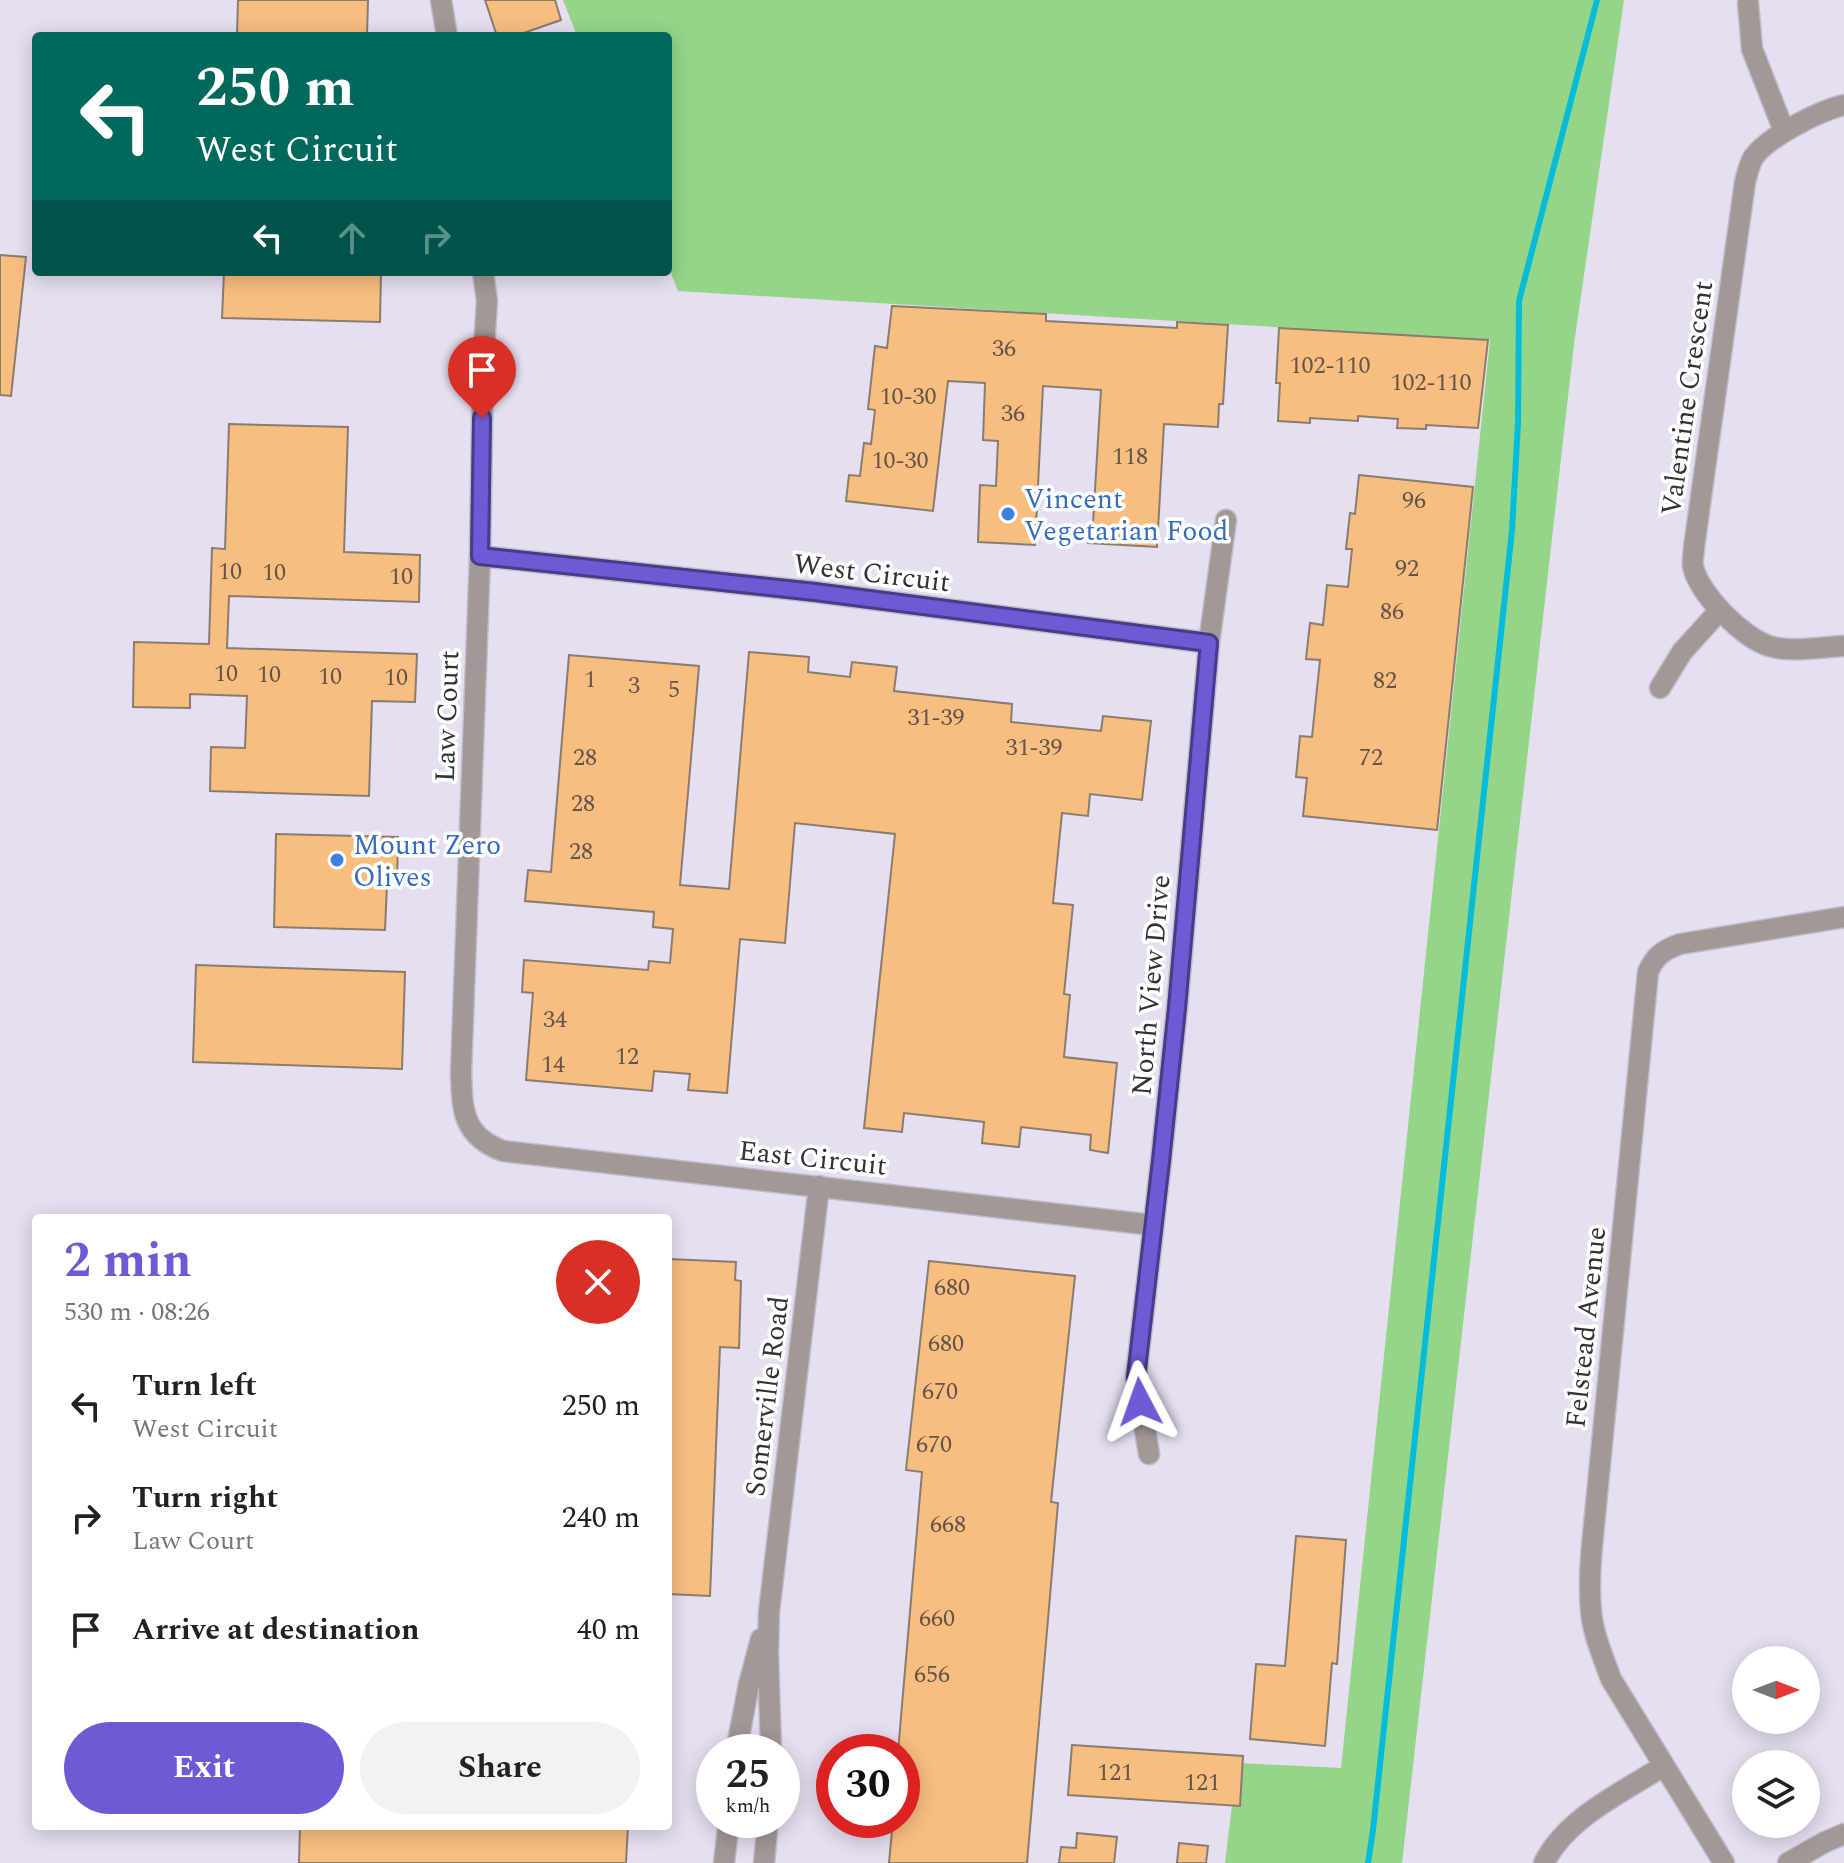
<!DOCTYPE html>
<html lang="en">
<head>
<meta charset="utf-8">
<style>
  :root { --surface:#fff; --page:#f2f2f2; --text:#222; --muted:#767676; --accent:#6d5bd5 }
  body { margin:0; font-family:Spectral,serif; background:var(--page); color:var(--text); height:100vh; display:flex; flex-direction:column; font-size:30px; white-space:nowrap }
  * { box-sizing:border-box; margin:0 }
  p { font-size:26px; color:var(--muted) }
  .icon { flex:none; width:44px; height:44px; fill:none; stroke:currentColor; stroke-width:2; stroke-linecap:round; stroke-linejoin:round }
  .map { position:relative; flex:1; overflow:hidden }
  .panel { position:absolute; left:32px; top:1214px; width:640px; height:616px; display:flex; flex-direction:column; background:var(--surface); border-radius:8px; box-shadow:0 4px 20px #0003 }
  .panel>* { flex:none }
  .guide { position:absolute; left:32px; top:32px; width:640px; height:244px; border-radius:8px; box-shadow:0 4px 20px #0003; background:#00695c; color:#fff; overflow:hidden }
  .needle { width:52px; rotate:90deg }
  .controls { position:absolute; left:1732px; top:1646px; display:grid; gap:16px }
  .controls a { display:grid; place-items:center; width:88px; height:88px; border-radius:50%; background:var(--surface); box-shadow:0 4px 20px #0003; font-size:40px }
  .speed { position:absolute; left:696px; top:1734px; display:flex; gap:16px; font-size:40px; font-weight:700; text-align:center }
  .speed>* { display:grid; place-content:center; width:104px; height:104px; border-radius:50%; background:var(--surface); box-shadow:0 4px 20px #0003; line-height:1 }
  .speed small { font-size:20px; font-weight:400 }
  .speed .limit { border:12px solid #d22; background:#fff; color:#111 }
  .pin { position:absolute; display:grid; place-items:center; width:68px; height:68px; color:#fff; margin:-82px -34px; border-radius:50% 50% 50% 0; rotate:-45deg; box-shadow:0 0 8px #0007 }
  .pin .icon { rotate:45deg }
  .me { position:absolute; width:88px; margin:-44px; rotate:356deg; stroke-linejoin:round; filter:drop-shadow(0 0 6px #0008) }
  .turn { display:flex; align-items:center; gap:28px; height:168px; padding:0 32px; font-size:36px }
  .turn .icon { width:104px; height:104px; stroke-width:2.5 }
  .turn b { display:block; font-size:56px; line-height:68px }
  .lanes { display:flex; align-items:center; height:76px; padding:0 32px; background:#0003; justify-content:center; gap:40px; direction:ltr }
  .lanes .off { opacity:.35 }
  .round { display:grid; place-items:center; flex:none; width:84px; height:84px; border-radius:42px; background:var(--page) }
  .overview { display:flex; align-items:center; justify-content:space-between; height:136px; padding:0 32px }
  h1 { font-size:48px; font-weight:700; line-height:60px; color:var(--accent) }
  .cta { display:flex; gap:16px; margin-top:auto; padding:16px 32px }
  .cta a { flex:1; height:92px; border-radius:48px; background:var(--accent); color:#fff; font-size:32px; font-weight:700; line-height:92px; text-align:center }
  .cta a+a { background:var(--page); color:var(--text) }
  ul { padding:0; list-style:none }
  li { display:flex; align-items:center; gap:24px; height:112px; padding:0 32px }
  li div { flex:1 }
  li b { display:block; font-size:30px }
  li em { font-style:normal }
  .map>svg:first-child { display:block }
  .green { fill:#95d588 }
  .lines { fill:none; stroke-linecap:round; stroke-linejoin:round }
  .stream { stroke:#05bdda; stroke-width:6 }
  .building { fill:#f8be80; stroke:#8a7c6e; stroke-width:2 }
  .minor-casing { stroke:#c2bbcc; stroke-width:23 }
  .minor { stroke:#a29896; stroke-width:20 }
  .route-casing { stroke:#473b8a; stroke-width:20 }
  .route { stroke:#6d5bd5; stroke-width:14 }
  .shop-dot { fill:#3f7fe0; stroke:#fff; stroke-width:3 }
  .labels { text-anchor:middle; stroke-width:7; stroke-linejoin:round; paint-order:stroke }
  .number-label { font-size:24px; fill:#645449 }
  .street-label { font-size:28px; fill:#333037; stroke:#fff }
  .shop-label { font-size:28px; fill:#366cbe; stroke:#fff; text-anchor:start }
</style>
</head>
<body>
<div class="map">
<svg width="1844" height="1863" viewBox="0 0 1844 1863">
  <rect width="100%" height="100%" fill="#e6def1"/>
  <path class="green" d="M563,0H1624L1574,344L1402,1863H1225L1237,1763L1341,1768L1490,340L678,291L668,266V36H577Z"/>
  <g class="lines">
    <path class="stream" d="M1368,1863L1373,1830L1512,530L1518,423L1519,301L1597,0"/>
  </g>
  <path class="building" d="M238,0H368L367,36H237Z
    M485,0H555L561,20L515,36H497Z
    M0,255L26,257L11,396L0,395Z
    M224,272H381L380,322L222,318Z
    M892,306L1046,314V321L1177,328V322L1228,325L1223,404H1219L1218,427L1164,424L1157,547L1088,543L1090,523H1093L1101,390L1043,386L1035,545L978,542L980,485L996,486L997,463L998,441L983,440L985,383L948,381L933,511L846,501L849,475L860,476L864,443L871,444L875,410L868,409L875,346L887,348Z
    M1279,328L1488,340L1478,428L1426,425V429L1397,428L1398,419L1358,416V421L1310,418V423L1278,421L1280,383H1276Z
    M229,424L348,427L344,552L420,555L419,602L229,596L227,648L417,654L415,702L372,701L369,796L210,791L211,747L245,748L247,696L190,694V708L133,707L134,642L209,644L212,548L225,549Z
    M1359,475L1473,487L1437,830L1303,816L1307,778L1296,777L1300,736L1312,737L1320,660L1306,659L1310,623L1323,625L1327,585L1348,587L1352,549H1346L1350,513L1355,514Z
    M749,652L809,657L808,672L850,677L852,662L897,667L894,691L1012,704L1011,722L1101,731L1103,716L1151,721L1142,800L1090,794L1088,816L1062,813L1053,903L1073,905L1064,994L1070,995L1064,1057L1117,1063L1108,1153L1090,1150L1091,1135L1021,1127L1019,1147L982,1143L984,1122L904,1113L902,1132L864,1128L895,834L795,823L785,943L740,939L727,1093L688,1090L690,1074L654,1071L652,1091L526,1080L533,993L522,992L524,960L648,970L649,961L670,963L673,929L653,927L654,912L525,901L528,870L551,872L569,655L699,666L680,885L729,889Z
    M276,834L398,837L397,884H387L385,930L274,927Z
    M196,965L405,972L402,1069L193,1062Z
    M668,1259L736,1262L735,1280L741,1281L739,1348L720,1347L710,1596L668,1594Z
    M929,1261L1075,1276L1051,1502L1058,1503L1027,1863H889L893,1820H902V1752H898L922,1472L906,1470Z
    M1296,1536L1346,1540L1337,1664L1332,1663L1325,1746L1250,1739L1256,1664L1285,1666Z
    M1072,1745L1243,1756L1240,1806L1068,1795Z
    M300,1826H628L626,1863H299Z
    M1077,1833L1117,1837L1114,1863H1059L1061,1847L1076,1848Z
    M1179,1843L1208,1846L1206,1863H1177Z"/>
  <g class="lines">
    <g class="minor-casing">
      <path id="minor" d="M441,0L447,36
        M1748,3L1752,49L1784,131
        M1844,105C1819,111 1767,137 1753,158C1749,165 1747,175 1745,182L1694,547C1694,553 1692,560 1693,566C1698,593 1743,638 1769,646C1792,653 1820,647 1844,646
        M483,272L487,301L483,363L480,556L461,1072C462,1111 463,1136 503,1151L1153,1225
        M480,556L815,592L1209,643
        M1660,688L1682,652L1719,611
        M1149,1454L1136,1377L1161,1161L1177,1008L1209,643L1226,520
        M736,1752L749,1684L761,1639
        M771,1752L768,1654L769,1612L819,1186
        M724,1863L729,1820
        M764,1863L768,1820
        M1544,1863C1567,1817 1622,1793 1663,1766
        M1724,1863L1611,1679C1603,1657 1593,1634 1591,1611C1589,1589 1590,1568 1592,1546L1648,972C1655,956 1663,950 1680,944L1844,917
        M1788,1863L1825,1842L1844,1834"/>
    </g>
    <use href="#minor" class="minor"/>
  </g>
  <g class="lines">
    <g class="route-casing">
      <path id="route" d="M482,418L480,556L815,592L1209,643L1177,1008L1161,1161L1136,1377L1140,1402"/>
    </g>
    <use href="#route" class="route"/>
  </g>
  <g class="shop-dot">
    <circle cx="1008" cy="514" r="8"/>
    <circle cx="337" cy="860" r="8"/>
  </g>
  <g class="labels">
    <g class="number-label">
      <text x="1004" y="356">36</text>
      <text x="1330" y="373">102-110</text>
      <text x="1431" y="390">102-110</text>
      <text x="908" y="404">10-30</text>
      <text x="1013" y="421">36</text>
      <text x="1130" y="464">118</text>
      <text x="900" y="468">10-30</text>
      <text x="1414" y="508">96</text>
      <text x="1407" y="576">92</text>
      <text x="230" y="579">10</text>
      <text x="274" y="580">10</text>
      <text x="401" y="584">10</text>
      <text x="1392" y="619">86</text>
      <text x="226" y="681">10</text>
      <text x="269" y="682">10</text>
      <text x="330" y="684">10</text>
      <text x="396" y="685">10</text>
      <text x="590" y="687">1</text>
      <text x="1385" y="688">82</text>
      <text x="634" y="693">3</text>
      <text x="674" y="697">5</text>
      <text x="936" y="725">31-39</text>
      <text x="1034" y="755">31-39</text>
      <text x="585" y="765">28</text>
      <text x="1371" y="765">72</text>
      <text x="583" y="811">28</text>
      <text x="581" y="859">28</text>
      <text x="555" y="1027">34</text>
      <text x="627" y="1064">12</text>
      <text x="553" y="1072">14</text>
      <text x="952" y="1295">680</text>
      <text x="946" y="1351">680</text>
      <text x="940" y="1399">670</text>
      <text x="934" y="1452">670</text>
      <text x="948" y="1532">668</text>
      <text x="937" y="1626">660</text>
      <text x="932" y="1682">656</text>
      <text x="1115" y="1780">121</text>
      <text x="1202" y="1790">121</text>
    </g>
    <g class="street-label">
      <text transform="translate(1686 398) rotate(-82)" y="10">Valentine Crescent</text>
      <text transform="translate(872 572) rotate(7)" y="10">West Circuit</text>
      <text transform="translate(446 716) rotate(-88)" y="10">Law Court</text>
      <text transform="translate(1150 985) rotate(-85)" y="10">North View Drive</text>
      <text transform="translate(813 1157) rotate(6)" y="10">East Circuit</text>
      <text transform="translate(1585 1327) rotate(-84)" y="10">Felstead Avenue</text>
      <text transform="translate(766 1396) rotate(-83)" y="10">Somerville Road</text>
    </g>
    <g class="shop-label">
      <text x="1024" y="508">Vincent<tspan x="1024" dy="32">Vegetarian Food</tspan></text>
      <text x="353" y="854">Mount Zero<tspan x="353" dy="32">Olives</tspan></text>
    </g>
  </g>
</svg>
<div class="controls">
<a><svg class="needle" viewBox="-14 -14 28 28"><path d="M0-13l5 13h-10z" fill="#e53935"/><path d="M0 13l5-13h-10z" fill="#767676"/></svg></a>
<a><svg class="icon" aria-label="layers" viewBox="0 0 24 24"><path d="M12 4l9 5-9 5-9-5zM3 14l9 5 9-5"/></svg></a>
</div>
<div class="speed"><div>25<small>km/h</small></div><div class="limit">30</div></div>
<div class="pin" style="left:482px;top:418px;background:#d93025"><svg class="icon" aria-label="arrive" viewBox="0 0 24 24"><path d="M6 21V4h12l-3 4 3 4H6"/></svg></div>
<svg class="me" style="left:1140px;top:1402px" viewBox="-20 -20 40 40"><path d="M0-17L14 15 0 8-14 15z" fill="#6d5bd5" stroke="#fff" stroke-width="4"/></svg>
<div class="guide">
<div class="turn"><svg class="icon" aria-label="left" viewBox="0 0 24 24"><path d="M17 20v-9H6M10 6l-5 5 5 5"/></svg><div><b>250 m</b>West Circuit</div></div>
<div class="lanes"><svg class="icon" aria-label="left" viewBox="0 0 24 24"><path d="M17 20v-9H6M10 6l-5 5 5 5"/></svg><svg class="icon off" aria-label="ahead" viewBox="0 0 24 24"><path d="M12 20V5M6 11l6-6 6 6"/></svg><svg class="icon off" aria-label="right" viewBox="0 0 24 24"><path d="M7 20v-9h11M14 6l5 5-5 5"/></svg></div>
</div>
<section class="panel">
<div class="overview"><div><h1>2 min</h1><p>530 m · 08:26</p></div><a class="round" style="background:#d93025;color:#fff"><svg class="icon" aria-label="close" viewBox="0 0 24 24"><path d="M6 6l12 12M18 6L6 18"/></svg></a></div>
<ul>
<li><svg class="icon" aria-label="left" viewBox="0 0 24 24"><path d="M17 20v-9H6M10 6l-5 5 5 5"/></svg><div><b>Turn left</b><p>West Circuit</p></div><em>250 m</em></li>
<li><svg class="icon" aria-label="right" viewBox="0 0 24 24"><path d="M7 20v-9h11M14 6l5 5-5 5"/></svg><div><b>Turn right</b><p>Law Court</p></div><em>240 m</em></li>
<li><svg class="icon" aria-label="arrive" viewBox="0 0 24 24"><path d="M6 21V4h12l-3 4 3 4H6"/></svg><div><b>Arrive at destination</b></div><em>40 m</em></li>
</ul>
<div class="cta"><a>Exit</a><a>Share</a></div>
</section>
</div>
</body>
</html>
